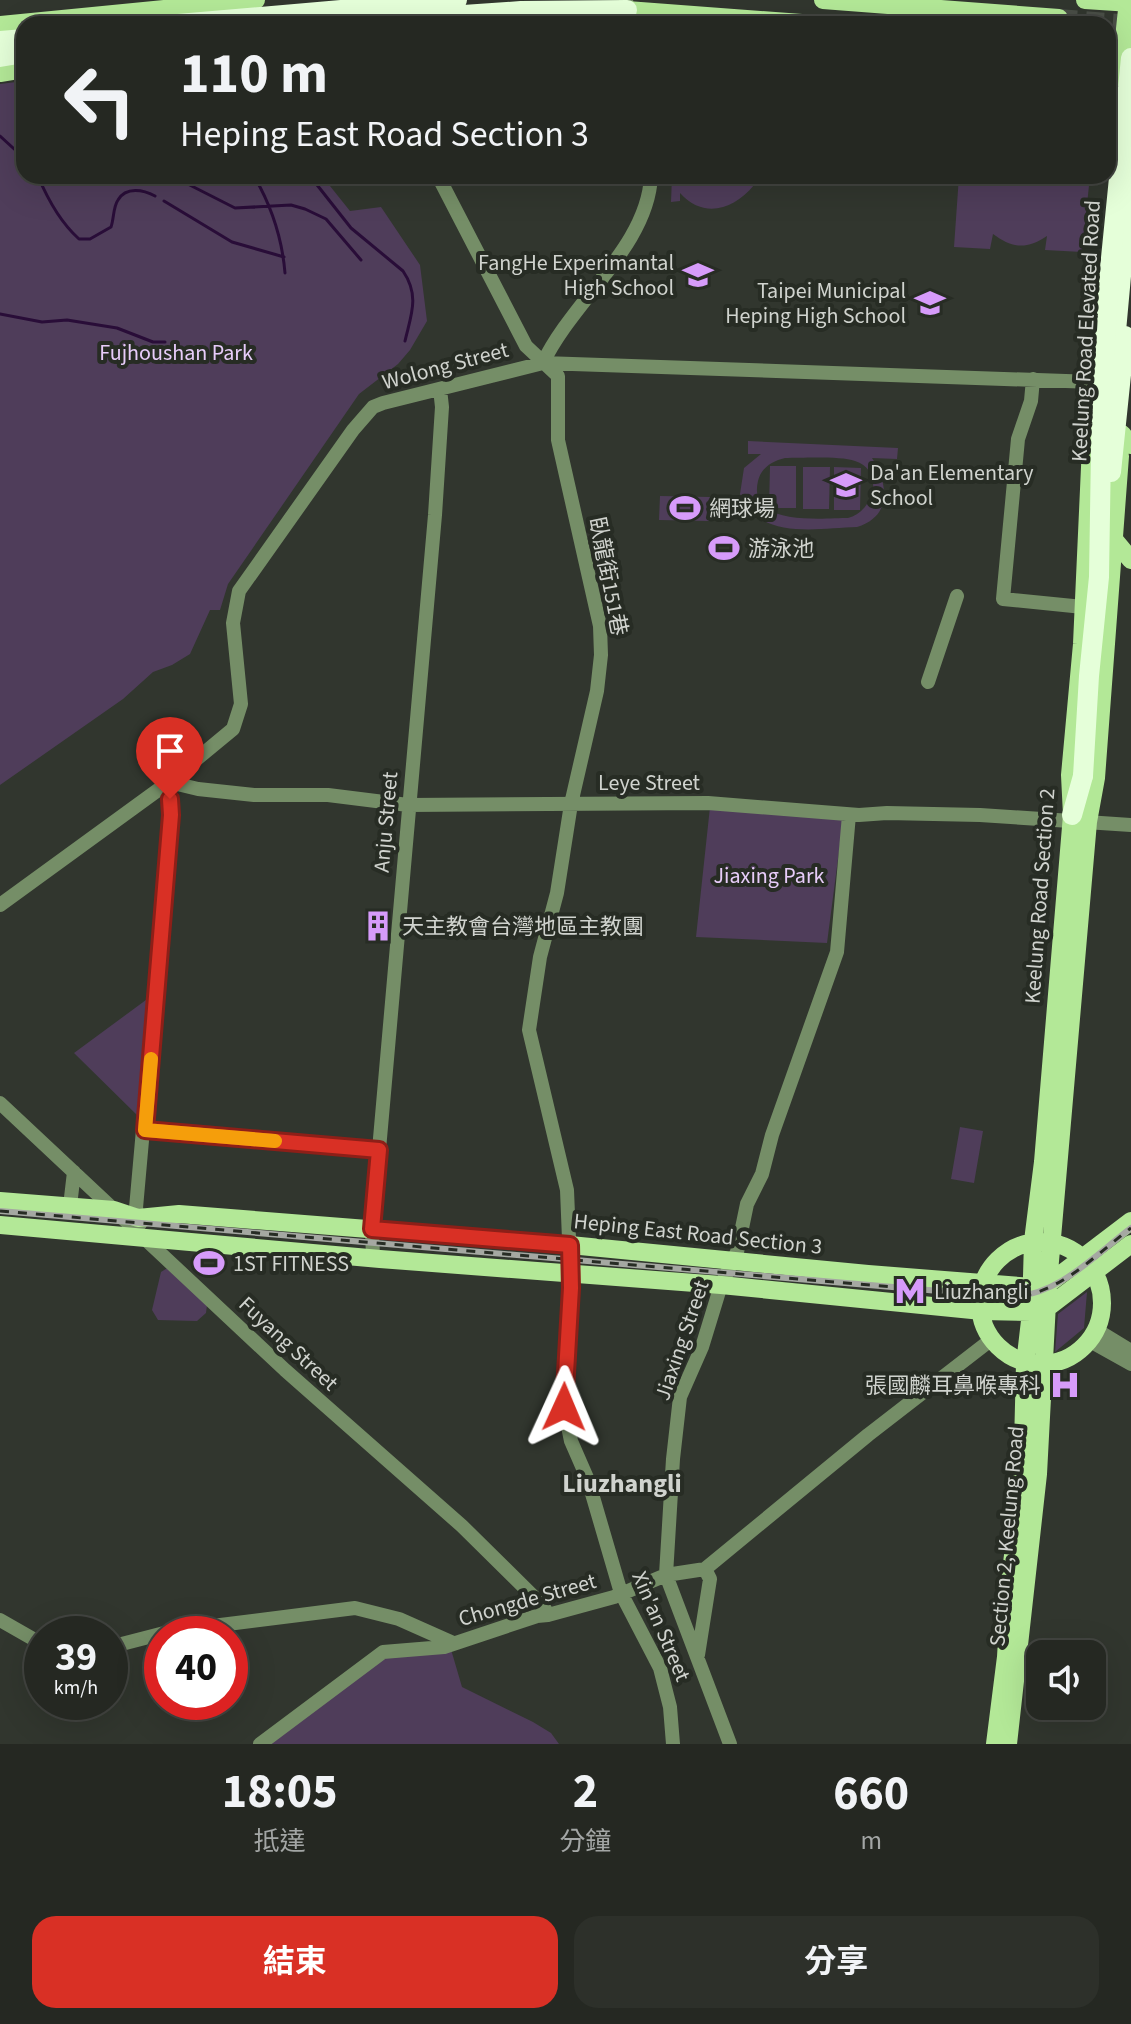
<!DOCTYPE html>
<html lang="zh-TW">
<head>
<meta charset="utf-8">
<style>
  :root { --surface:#252822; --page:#2d302a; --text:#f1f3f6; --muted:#a3a6a5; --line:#424440; --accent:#d93025 }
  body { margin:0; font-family:"Source Sans 3","Noto Sans TC",sans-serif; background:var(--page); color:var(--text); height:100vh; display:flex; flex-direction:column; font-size:30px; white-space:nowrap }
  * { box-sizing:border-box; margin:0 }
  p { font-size:26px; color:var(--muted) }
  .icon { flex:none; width:44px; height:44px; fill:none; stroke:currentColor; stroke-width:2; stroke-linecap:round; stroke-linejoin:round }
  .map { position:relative; height:1744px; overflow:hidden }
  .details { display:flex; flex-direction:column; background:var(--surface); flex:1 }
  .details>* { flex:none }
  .banner { position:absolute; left:16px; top:16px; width:1100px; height:168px; border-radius:24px; box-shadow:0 8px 32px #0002,0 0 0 2px var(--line); background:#252822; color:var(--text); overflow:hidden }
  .buttons { position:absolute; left:1026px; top:1640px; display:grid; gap:16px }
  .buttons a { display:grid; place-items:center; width:80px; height:80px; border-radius:16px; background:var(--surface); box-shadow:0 8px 32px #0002,0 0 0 2px var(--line); font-size:40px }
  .speed { position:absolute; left:24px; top:1616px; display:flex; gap:16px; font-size:40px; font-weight:700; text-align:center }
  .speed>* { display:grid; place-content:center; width:104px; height:104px; border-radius:50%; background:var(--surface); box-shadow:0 8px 32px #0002,0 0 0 2px var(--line); line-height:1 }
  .speed small { font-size:20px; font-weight:400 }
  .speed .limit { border:12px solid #d22; background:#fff; color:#111 }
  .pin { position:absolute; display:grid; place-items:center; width:68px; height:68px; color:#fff; margin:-82px -34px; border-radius:50% 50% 50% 0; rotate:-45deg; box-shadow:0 0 8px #0007 }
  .pin .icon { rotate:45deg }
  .me { position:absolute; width:88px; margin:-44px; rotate:1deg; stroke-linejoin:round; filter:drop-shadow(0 0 6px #0008) }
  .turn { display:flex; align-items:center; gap:28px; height:168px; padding:0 32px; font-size:36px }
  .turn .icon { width:104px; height:104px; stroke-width:2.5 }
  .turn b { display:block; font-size:56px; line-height:68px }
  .eta { display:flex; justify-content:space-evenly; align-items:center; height:136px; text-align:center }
  .eta b { font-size:48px; font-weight:700; line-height:56px }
  .action { display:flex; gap:16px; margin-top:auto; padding:16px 32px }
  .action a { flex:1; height:92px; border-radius:24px; background:var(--accent); color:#fff; font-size:32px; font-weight:700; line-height:92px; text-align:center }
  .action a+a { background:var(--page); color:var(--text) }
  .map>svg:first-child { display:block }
  .green { fill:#4f3d5a; fill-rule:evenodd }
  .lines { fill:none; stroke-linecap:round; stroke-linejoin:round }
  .stream { stroke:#290d38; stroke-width:3 }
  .major-tunnel { stroke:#494e46; stroke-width:18; stroke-dasharray:18 9; stroke-linecap:butt }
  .minor { stroke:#758e67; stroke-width:14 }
  .major { stroke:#b3e897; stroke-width:18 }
  .highway { stroke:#e5ffd9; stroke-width:20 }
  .rail-casing { stroke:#a5a8a2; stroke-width:6 }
  .rail { stroke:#272c24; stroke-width:3; stroke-dasharray:9; stroke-linecap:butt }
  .highway-bridge { stroke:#e5ffd9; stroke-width:20 }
  .route-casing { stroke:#8d1f18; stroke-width:20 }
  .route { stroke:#d93025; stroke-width:14 }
  .slow { stroke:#f59e0b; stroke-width:14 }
  .labels { text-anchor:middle; stroke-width:8; stroke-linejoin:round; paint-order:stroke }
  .poi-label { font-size:22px; fill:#d0d3ce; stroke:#272c24; text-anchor:start }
  .street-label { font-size:22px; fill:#d0d3ce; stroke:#272c24 }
  .park-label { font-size:22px; fill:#e7ccf9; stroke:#272c24 }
  .quarter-label { font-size:26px; font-weight:bold; fill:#d0d3ce; stroke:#272c24 }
</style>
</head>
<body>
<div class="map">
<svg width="1131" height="1744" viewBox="0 0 1131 1744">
  <rect width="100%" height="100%" fill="#31362e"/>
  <path class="green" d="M24,81V176H322L350,211L381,207L420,265L427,321L410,350L398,364L359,394L228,584L220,610H210L190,654L172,665L153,672L123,699L0,785V84Z
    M672,176H754V185C734,210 703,219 680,193V201L671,202Z
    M959,176H1090L1082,252L1045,250L1047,236C1026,250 1012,248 993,234L990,249L954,247Z
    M748,441L898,448L897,459L872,458C888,483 893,516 857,527C817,528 760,541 740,494L744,468L761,454H748ZM785,458C802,458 841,456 855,461C886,471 873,512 848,518C823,518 747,527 758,481C761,468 772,461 785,458Z
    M770,466H796V508H769Z
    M803,467H830L829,509H803Z
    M834,467L861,468L860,510H834Z
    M660,496L710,497L709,521L659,520Z
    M710,807L844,813L827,943L696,937Z
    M150,997L140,1118L74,1053Z
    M960,1127L983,1131L974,1183L951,1179Z
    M169,1267L207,1305L206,1313L197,1321L158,1320L152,1310L161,1272Z
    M1087,1292L1084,1328L1055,1352L1058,1314Z
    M450,1646L462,1687L533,1722L551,1733L559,1744H264L384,1654Z"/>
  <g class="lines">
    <path class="stream" d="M0,136L24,158
      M38,176C48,200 60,222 79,239H90L111,227C114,219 113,207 118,200C126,186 144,190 155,196
      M172,176L235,208L291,205L305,209L326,219L361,260
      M211,176C227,187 243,185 260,176
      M254,176C272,207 282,237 285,273
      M310,176L351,228L403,271C420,296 411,315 405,341
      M164,201L232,242L284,257
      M0,314L42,322L67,320L117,328L153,342H165"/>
    <path class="major-tunnel" d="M1059,18L1131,24"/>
    <path class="minor" d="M626,0L630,24
      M438,176L526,346L558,376V440L600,626L601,655L597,691L571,804L557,893L540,957L529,1030L567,1190L571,1288L564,1407L571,1441L588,1480L621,1593L660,1668L670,1707L673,1744
      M543,363C572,301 648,246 651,176
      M1033,379L1031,401L1018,439L1003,599L1083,607
      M928,682L957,596
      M169,782L198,789L254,795H328L408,805L708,803L859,815L887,813L980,815L1131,825
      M0,905L169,782L233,729L241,704L233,623L239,591L353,430L373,407L383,403L543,363L1094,382
      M0,1103L285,1370L462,1526L543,1606L548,1615
      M145,1130L379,1150
      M70,1206L74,1172
      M140,1224L136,1208L171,815L169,782
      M373,1258L372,1229L435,515L442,407L440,389
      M1095,1329L1131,1351
      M1088,1340L1131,1364
      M0,1620L42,1644
      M110,1647L172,1631L355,1608L399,1619L453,1643
      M698,1655L710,1579L705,1569
      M260,1744L383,1652L444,1647L537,1616L548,1615L614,1597L666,1575L705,1569L868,1435L992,1339
      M730,1744L666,1575L673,1459L680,1397L702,1347L721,1285L737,1252L747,1204L762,1174L772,1135L837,952L849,815"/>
    <path class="major" d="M823,0L1059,18
      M1085,0L1131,3
      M627,10L815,24
      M0,25L256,0
      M0,73L24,69
      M1120,77L1128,0
      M1122,434L1131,445
      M1112,537L1131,560
      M0,1201L114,1210L138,1218L179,1214L570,1245L868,1274L1033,1287L1048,1284L1131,1221
      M0,1225L380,1259L721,1285L982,1311L1031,1312L1047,1308L1131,1244
      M980 1303a61 61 0 1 1 122 0a61 61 0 1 1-122 0Z
      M995,1744L1006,1657L1011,1571L1022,1486L1025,1364L1031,1312L1033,1241L1043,1162L1072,815L1070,775L1082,644L1093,401
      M1008,1744L1038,1474L1048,1284L1088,822L1096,778L1120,456"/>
    <path class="highway" d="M178,24L457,0
      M333,24L521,11L627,10
      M0,41L24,39
      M0,57L24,53
      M1114,353L1131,166
      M1111,472L1125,336
      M1072,815L1083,776"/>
    <g class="rail-casing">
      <path id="rail" d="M0,1211L1010,1297C1058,1296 1095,1255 1131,1228"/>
    </g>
    <use href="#rail" class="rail"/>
    <path class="highway-bridge" d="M1083,776L1089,676L1099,577L1102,387L1109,278L1131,58"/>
  </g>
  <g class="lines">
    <g class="route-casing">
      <path id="route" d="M170,799L171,815L145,1130L379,1150L372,1229L570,1245L571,1288L564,1407"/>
    </g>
    <use href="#route" class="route"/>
    <path class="slow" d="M151,1059L145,1130L275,1141"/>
  </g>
  <defs>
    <g id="school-bare" transform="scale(2.4)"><path d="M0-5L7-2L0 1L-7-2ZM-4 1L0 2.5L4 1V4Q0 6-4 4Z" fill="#d69bfa" stroke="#272c24" stroke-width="2.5" paint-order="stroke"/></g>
    <g id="stadium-bare" transform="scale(2.4)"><path d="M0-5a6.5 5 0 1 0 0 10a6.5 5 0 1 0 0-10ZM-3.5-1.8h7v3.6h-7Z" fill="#d69bfa" stroke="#272c24" stroke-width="2.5" paint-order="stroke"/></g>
    <g id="building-bare" transform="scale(2.4)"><path d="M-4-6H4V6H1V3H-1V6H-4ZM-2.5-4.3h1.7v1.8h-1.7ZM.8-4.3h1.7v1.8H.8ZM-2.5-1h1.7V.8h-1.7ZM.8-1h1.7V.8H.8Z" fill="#d69bfa" stroke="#272c24" stroke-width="2.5" paint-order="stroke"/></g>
    <g id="metro-bare" transform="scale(2.4)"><path d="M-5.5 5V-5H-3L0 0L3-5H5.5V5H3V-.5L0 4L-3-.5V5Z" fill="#d69bfa" stroke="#272c24" stroke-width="2.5" paint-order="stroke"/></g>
    <g id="hospital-bare" transform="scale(2.4)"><path d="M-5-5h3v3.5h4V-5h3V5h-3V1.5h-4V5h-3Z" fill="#d69bfa" stroke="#272c24" stroke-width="2.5" paint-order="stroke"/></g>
  </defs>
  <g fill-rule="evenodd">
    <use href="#school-bare" x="698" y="275"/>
    <use href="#school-bare" x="930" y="303"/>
    <use href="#school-bare" x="846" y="485"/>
    <use href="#stadium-bare" x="685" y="508"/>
    <use href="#stadium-bare" x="724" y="548"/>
    <use href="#building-bare" x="378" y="926"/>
    <use href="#stadium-bare" x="209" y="1263"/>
    <use href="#metro-bare" x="910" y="1291"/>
    <use href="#hospital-bare" x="1065" y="1385"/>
  </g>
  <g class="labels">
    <g class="poi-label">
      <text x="674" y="270" text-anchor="end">FangHe Experimantal<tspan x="674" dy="25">High School</tspan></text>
      <text x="906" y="298" text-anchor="end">Taipei Municipal<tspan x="906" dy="25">Heping High School</tspan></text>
      <text x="870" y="480">Da'an Elementary<tspan x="870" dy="25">School</tspan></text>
      <text x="709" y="516">網球場</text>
      <text x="748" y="556">游泳池</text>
      <text x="402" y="934">天主教會台灣地區主教團</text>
      <text x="233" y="1271">1ST FITNESS</text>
      <text x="934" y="1299">Liuzhangli</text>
      <text x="1041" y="1393" text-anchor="end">張國麟耳鼻喉專科</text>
    </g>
    <g class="street-label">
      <text transform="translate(1085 331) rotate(-87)" y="8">Keelung Road Elevated Road</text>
      <text transform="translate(445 365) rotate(-15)" y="8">Wolong Street</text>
      <text transform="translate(609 576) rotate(79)" y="8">臥龍街151巷</text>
      <text x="649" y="790">Leye Street</text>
      <text transform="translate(385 822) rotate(-85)" y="8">Anju Street</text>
      <text transform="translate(1039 896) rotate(-86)" y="8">Keelung Road Section 2</text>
      <text transform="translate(698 1233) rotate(6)" y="8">Heping East Road Section 3</text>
      <text transform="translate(681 1340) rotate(-71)" y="8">Jiaxing Street</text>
      <text transform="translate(289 1343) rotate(43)" y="8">Fuyang Street</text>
      <text transform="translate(1006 1536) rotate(-85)" y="8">Section 2, Keelung Road</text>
      <text transform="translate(527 1599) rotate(-16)" y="8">Chongde Street</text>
      <text transform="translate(662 1626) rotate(67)" y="8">Xin'an Street</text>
    </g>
    <g class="park-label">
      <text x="176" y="360">Fujhoushan Park</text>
      <text x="769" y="883">Jiaxing Park</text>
    </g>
    <g class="quarter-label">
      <text x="622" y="1492">Liuzhangli</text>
    </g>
  </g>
</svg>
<div class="buttons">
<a><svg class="icon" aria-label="sound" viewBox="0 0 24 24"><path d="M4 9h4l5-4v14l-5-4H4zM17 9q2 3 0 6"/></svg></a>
</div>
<div class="speed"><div>39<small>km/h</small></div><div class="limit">40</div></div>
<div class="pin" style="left:170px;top:799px;background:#d93025"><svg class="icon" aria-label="arrive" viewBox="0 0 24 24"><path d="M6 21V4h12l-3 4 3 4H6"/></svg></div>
<svg class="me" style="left:564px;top:1407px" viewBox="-20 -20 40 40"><path d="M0-17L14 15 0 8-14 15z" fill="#d93025" stroke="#fff" stroke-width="4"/></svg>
<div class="banner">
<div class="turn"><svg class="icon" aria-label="left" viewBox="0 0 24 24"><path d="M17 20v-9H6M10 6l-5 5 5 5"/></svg><div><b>110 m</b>Heping East Road Section 3</div></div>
</div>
</div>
<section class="details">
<div class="eta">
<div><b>18:05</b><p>抵達</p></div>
<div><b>2</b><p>分鐘</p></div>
<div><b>660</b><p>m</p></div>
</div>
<div class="action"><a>結束</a><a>分享</a></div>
</section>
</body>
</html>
